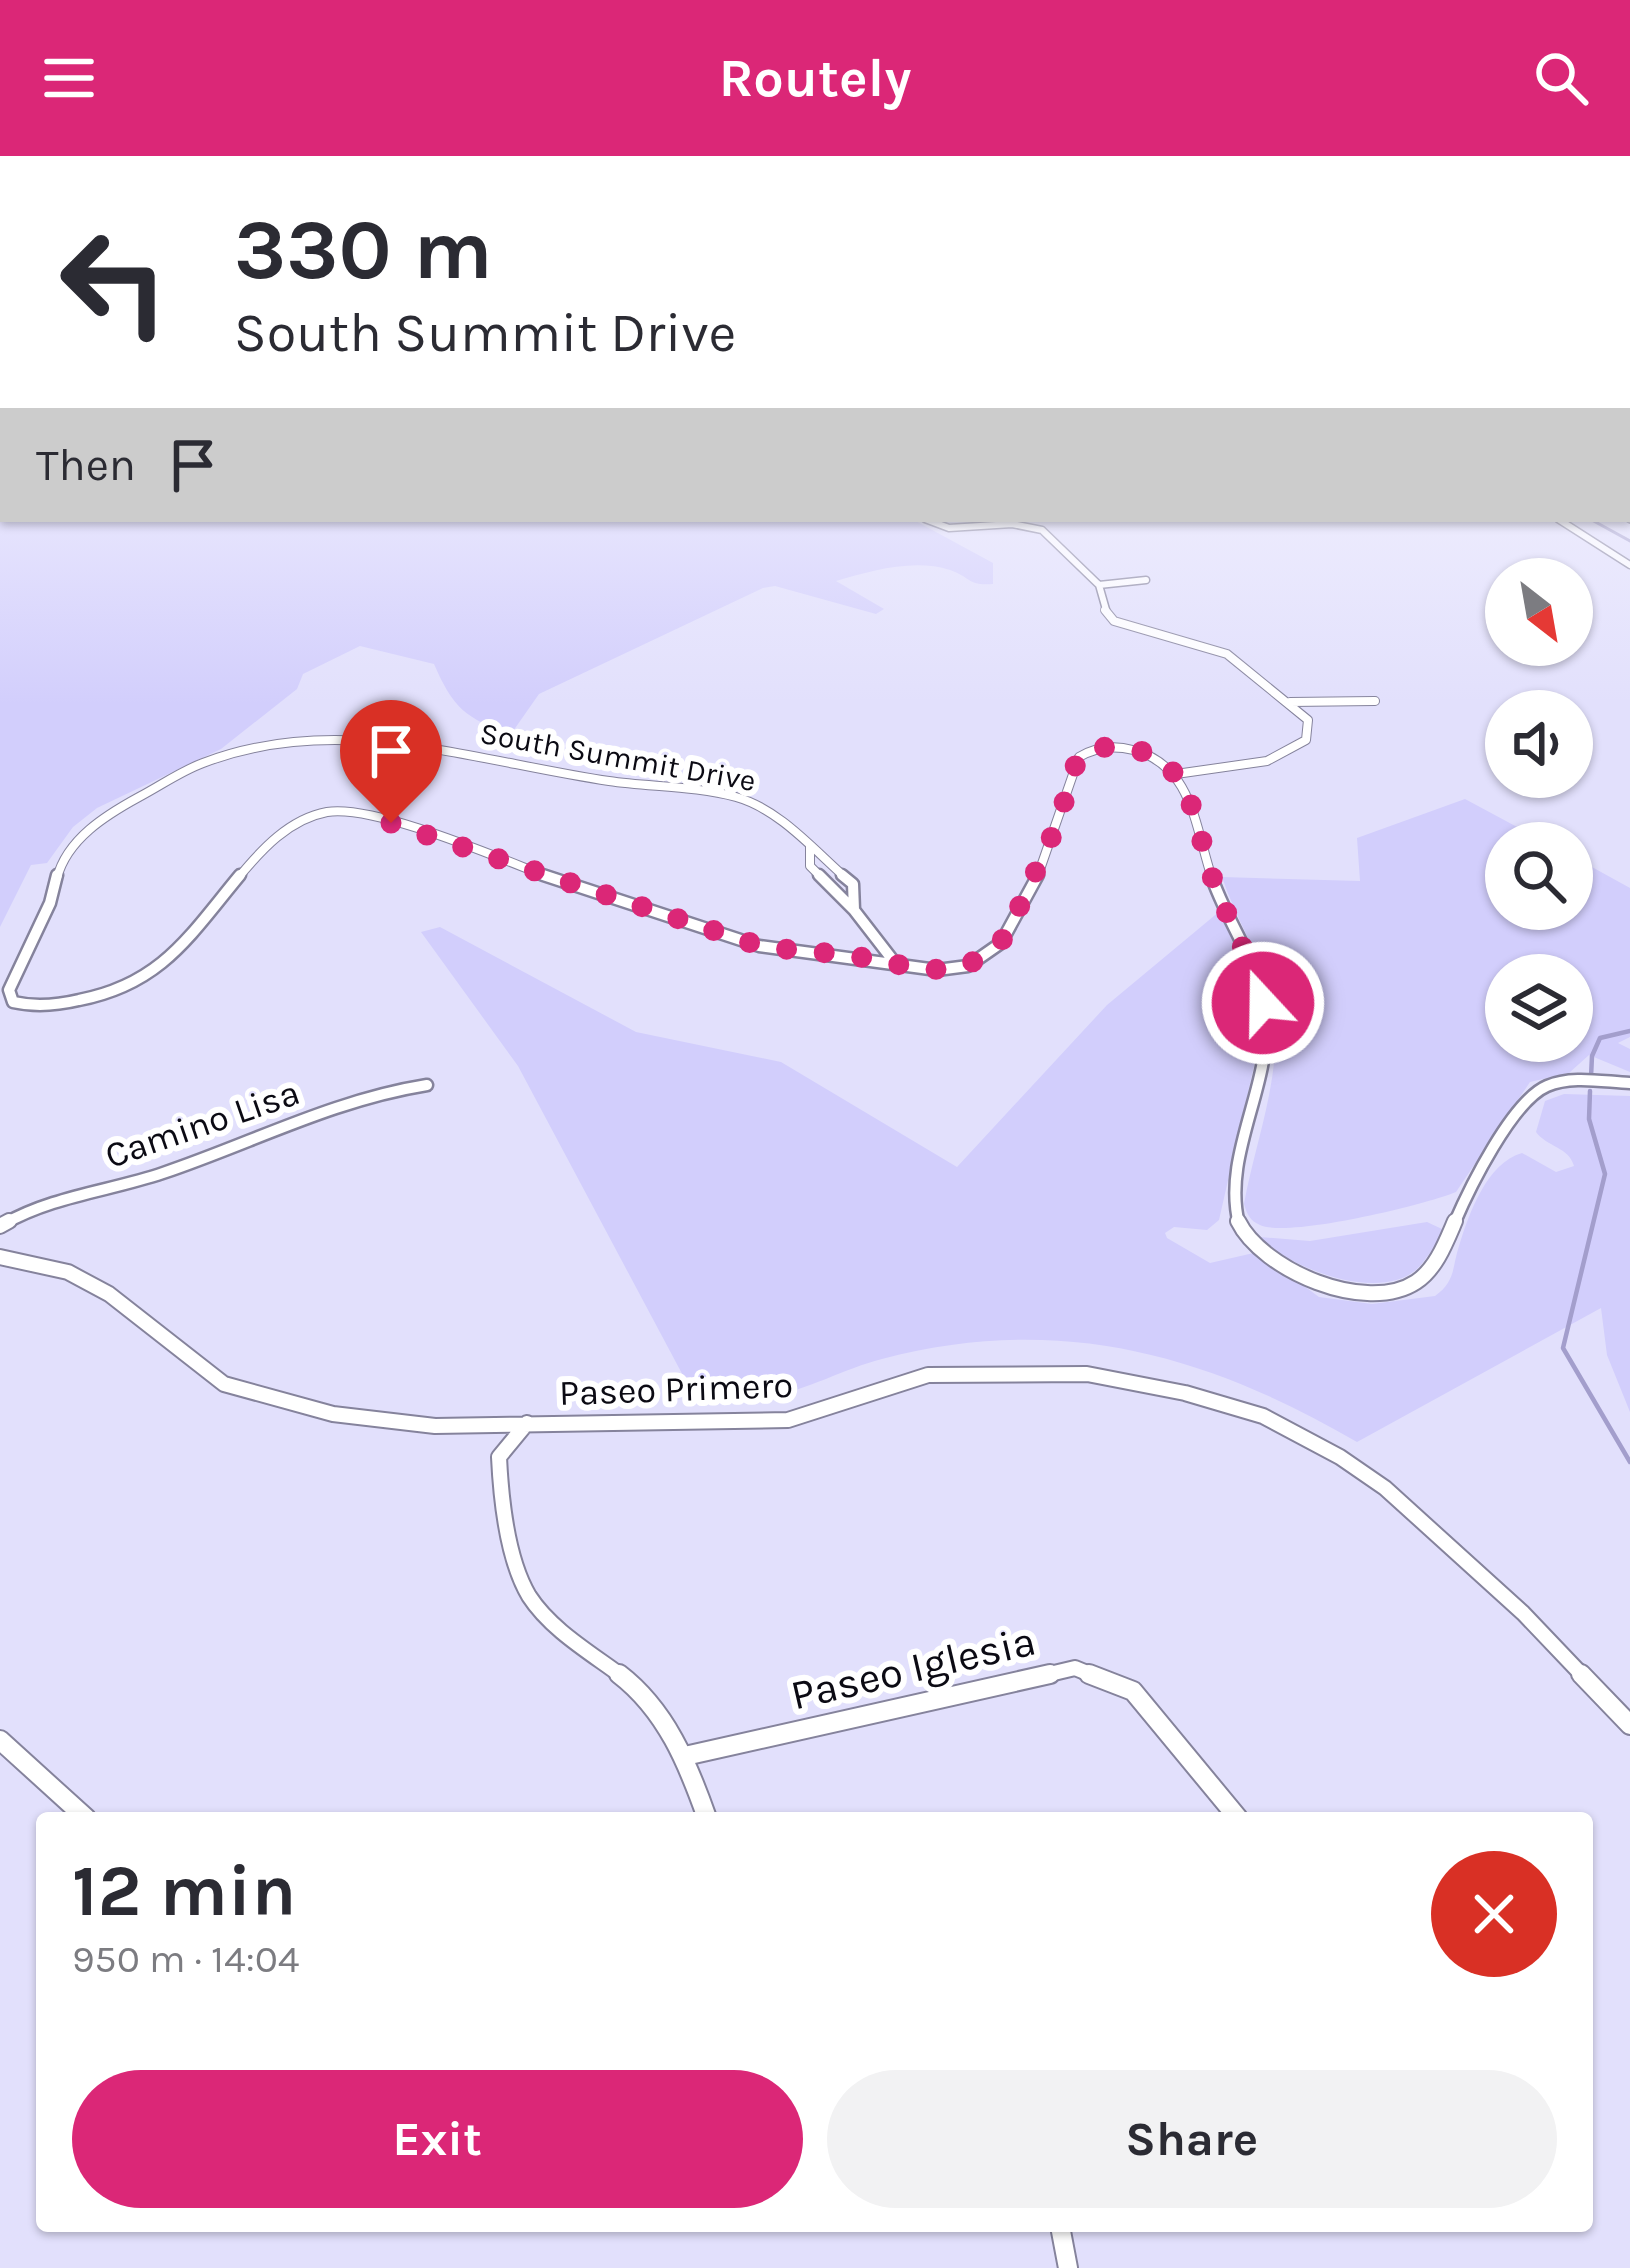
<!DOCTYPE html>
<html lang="en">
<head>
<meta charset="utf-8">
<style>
  :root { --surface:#fff; --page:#f2f2f3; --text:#2b2b33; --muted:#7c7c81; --accent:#db2777 }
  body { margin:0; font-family:Karla,sans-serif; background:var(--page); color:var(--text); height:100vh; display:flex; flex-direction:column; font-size:45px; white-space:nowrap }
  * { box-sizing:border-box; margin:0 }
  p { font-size:39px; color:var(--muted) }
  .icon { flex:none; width:66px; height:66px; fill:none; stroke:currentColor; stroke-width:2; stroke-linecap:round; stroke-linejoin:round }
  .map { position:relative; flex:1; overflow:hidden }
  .panel { position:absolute; left:36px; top:1656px; width:1557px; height:420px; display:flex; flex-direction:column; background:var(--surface); border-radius:12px; box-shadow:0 3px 9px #0004 }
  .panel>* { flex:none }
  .hud { position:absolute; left:0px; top:0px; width:1632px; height:366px; box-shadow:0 3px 9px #0004; background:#fff; color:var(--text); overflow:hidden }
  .needle { width:78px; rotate:149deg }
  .tools { position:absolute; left:1485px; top:402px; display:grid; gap:24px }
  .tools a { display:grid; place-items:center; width:108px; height:108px; border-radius:50%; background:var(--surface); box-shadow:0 3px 9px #0004; font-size:60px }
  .pin { position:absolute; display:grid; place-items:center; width:102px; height:102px; color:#fff; margin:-123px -51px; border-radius:50% 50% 50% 0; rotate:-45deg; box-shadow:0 0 12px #0007 }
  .pin .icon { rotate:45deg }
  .me { position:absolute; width:132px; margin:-66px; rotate:339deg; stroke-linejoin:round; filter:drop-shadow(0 0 9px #0008) }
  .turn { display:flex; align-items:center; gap:42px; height:252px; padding:0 36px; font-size:54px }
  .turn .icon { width:156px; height:156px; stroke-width:2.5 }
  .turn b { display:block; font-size:84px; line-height:102px }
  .then { display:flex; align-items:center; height:114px; padding:0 36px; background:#0003; gap:24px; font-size:45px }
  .round { display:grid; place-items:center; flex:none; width:126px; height:126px; border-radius:63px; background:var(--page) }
  .summary { display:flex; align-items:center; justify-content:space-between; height:204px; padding:0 36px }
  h1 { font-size:72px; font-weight:700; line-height:90px }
  .button { display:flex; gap:24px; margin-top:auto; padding:24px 36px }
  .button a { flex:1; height:138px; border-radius:72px; background:var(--accent); color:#fff; font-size:48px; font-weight:700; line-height:138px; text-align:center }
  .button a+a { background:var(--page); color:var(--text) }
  header { display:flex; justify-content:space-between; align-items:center; height:156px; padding:0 36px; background:var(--accent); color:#fff; font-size:54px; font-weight:700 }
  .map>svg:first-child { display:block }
  .green { fill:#d2cefc; fill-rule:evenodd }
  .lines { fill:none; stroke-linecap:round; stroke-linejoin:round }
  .stream-far1 { stroke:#a39ecc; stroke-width:3 }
  .stream { stroke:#a39ecc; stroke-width:4.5 }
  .minor-far4-casing { stroke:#85839c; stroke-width:9 }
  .minor-far3-casing { stroke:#85839c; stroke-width:10 }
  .minor-far2-casing { stroke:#85839c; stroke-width:15 }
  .minor-far1-casing { stroke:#85839c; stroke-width:18 }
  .minor-casing { stroke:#85839c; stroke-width:22 }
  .secondary-casing { stroke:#85839c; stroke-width:4 }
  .minor-far4 { stroke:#fff; stroke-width:6 }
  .minor-far3 { stroke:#fff; stroke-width:8 }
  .minor-far2 { stroke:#fff; stroke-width:10 }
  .minor-far1 { stroke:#fff; stroke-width:14 }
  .minor { stroke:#fff; stroke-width:18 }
  .secondary { fill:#fff; fill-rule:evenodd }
  .route { stroke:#db2777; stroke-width:21; stroke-dasharray:0 37.8 }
  .labels { text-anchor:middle; stroke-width:12; stroke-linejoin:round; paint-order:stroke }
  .far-street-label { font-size:30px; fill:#0b0a13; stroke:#fff }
  .street-label { font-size:36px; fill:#0b0a13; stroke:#fff }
  .near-street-label { font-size:42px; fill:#0b0a13; stroke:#fff }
</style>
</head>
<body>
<header><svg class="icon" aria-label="menu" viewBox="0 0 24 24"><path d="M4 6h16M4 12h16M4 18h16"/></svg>Routely<svg class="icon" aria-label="search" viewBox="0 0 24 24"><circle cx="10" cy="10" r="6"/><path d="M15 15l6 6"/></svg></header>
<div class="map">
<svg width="1630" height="2112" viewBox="0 0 1630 2112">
  <rect width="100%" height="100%" fill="#e2e0fc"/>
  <path class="green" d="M0,253L3,363H912L993,407V428C967,430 971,421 950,414C914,402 870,415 836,425L884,453L876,458L775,430L763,432L539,538L511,578C466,563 453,552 434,508L360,490L303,518L297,533L221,593L97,652L73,671L47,707L31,709L0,771Z
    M1465,643L1547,687H1506V753H1572V700L1630,732V881L1618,887L1630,893V916L1589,899L1569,917L1530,926L1456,1036C1424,1049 1289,1082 1260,1069C1250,1065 1247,1058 1244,1048C1256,980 1289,904 1269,835C1257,795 1235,760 1222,721L1360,725L1357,682ZM1506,819H1572V885H1506Z
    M1220,755L1245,812L1260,865L1259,888L1219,1064L1207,1074L1174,1071L1165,1077L1167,1082L1210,1107L1258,1096L1319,1141L1372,1148L1435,1140C1456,1125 1452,1111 1459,1090C1469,1057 1487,1007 1522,997L1556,1016L1574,1010C1569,991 1547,991 1536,976L1545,945L1564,938L1630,940V1256L1607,1199L1601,1152L1357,1286C1204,1197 1058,1157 882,1203C843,1213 808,1234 768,1241C744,1246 719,1244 695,1242L518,910L421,776L440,771L636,876L781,906L957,1011L1107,849Z
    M1427,1066L1442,1073C1441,1087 1432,1093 1424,1105C1391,1152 1291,1114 1259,1081L1310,1085Z"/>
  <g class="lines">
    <path class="stream-far1" d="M1590,363L1630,385"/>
    <path class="stream" d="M1591,921L1592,900L1600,882L1630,875
      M1590,935L1589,963L1605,1018L1563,1192L1630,1306"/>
    <g class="minor-far4-casing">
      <path id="minor-far4" d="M925,363L949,372L1012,368L1042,374L1099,429L1107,457
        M1558,363L1630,409
        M1099,429L1146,424"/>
    </g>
    <g class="minor-far3-casing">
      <path id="minor-far3" d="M1105,454L1114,465L1227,498L1308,564L1306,584L1267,605L1176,618
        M1290,546L1375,545
        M810,690V710L822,722
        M57,722C67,683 106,659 139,641C160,630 181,615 203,607C339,555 473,605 609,625C650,631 696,630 736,641C779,653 813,693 846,722
        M238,722C261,694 289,663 327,656C375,648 501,703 551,722
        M1037,722L1079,601C1096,591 1114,589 1133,594C1193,609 1195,672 1212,722"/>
    </g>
    <g class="minor-far2-casing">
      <path id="minor-far2" d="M57,719L50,747L9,834L13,846C35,851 58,849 79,844C162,828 190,779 240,719
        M543,719L759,790L937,814L968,810L1001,787L1038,719
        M819,719L854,754L895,807
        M842,719L853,728L854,754
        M1211,719C1227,768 1264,813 1266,866C1269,934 1222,1001 1239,1068
        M4,1068C53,1040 110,1035 163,1017C252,987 333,944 427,929
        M1454,1068C1469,1033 1512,945 1547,930C1572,919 1604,926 1630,927"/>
    </g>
    <g class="minor-far1-casing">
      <path id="minor-far1" d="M1238,1065C1262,1114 1366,1159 1416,1126C1436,1113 1446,1086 1455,1065
        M0,1070L9,1065
        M0,1101L68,1116L109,1138L224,1228L333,1258L435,1270L788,1264L928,1219L1087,1218L1185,1237L1263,1260L1340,1301L1385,1332L1523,1457L1584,1521
        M527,1267L499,1301C501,1343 507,1403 529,1440C551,1474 591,1497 623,1521
        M1037,1521L1075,1512L1097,1521"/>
    </g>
    <g class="minor-casing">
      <path id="minor" d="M619,1518C666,1554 688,1608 707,1662
        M1089,1518L1133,1535L1238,1662
        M1581,1518L1630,1569
        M0,1584L86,1662
        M685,1600L1050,1518
        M1060,2070L1068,2112"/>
    </g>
    <g class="secondary-casing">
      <path id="secondary" d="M1630,359V366L1625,363H1629Z"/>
    </g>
    <use href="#minor-far4" class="minor-far4"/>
    <use href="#minor-far3" class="minor-far3"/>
    <use href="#minor-far2" class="minor-far2"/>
    <use href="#minor-far1" class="minor-far1"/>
    <use href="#minor" class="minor"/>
    <use href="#secondary" class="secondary"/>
  </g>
  <linearGradient id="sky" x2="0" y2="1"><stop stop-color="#8cabdd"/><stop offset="0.46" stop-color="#f2f1fe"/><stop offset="1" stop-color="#f2f1fe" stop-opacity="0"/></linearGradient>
  <rect width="1630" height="549" fill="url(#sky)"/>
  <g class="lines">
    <path class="route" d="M391,667L763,791L850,799L926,814L956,812L983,802L1006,780L1057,669L1078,601C1095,590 1113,589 1132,593C1196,605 1195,677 1214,726C1229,767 1252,804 1263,847"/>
  </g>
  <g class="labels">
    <g class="far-street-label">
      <text transform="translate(618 601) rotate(10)" y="10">South Summit Drive</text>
    </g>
    <g class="street-label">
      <text transform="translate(202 967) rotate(-19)" y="13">Camino Lisa</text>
      <text transform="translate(676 1232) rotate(-2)" y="13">Paseo Primero</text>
    </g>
    <g class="near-street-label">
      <text transform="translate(913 1511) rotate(-13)" y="15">Paseo Iglesia</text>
    </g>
  </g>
</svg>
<div class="tools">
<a><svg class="needle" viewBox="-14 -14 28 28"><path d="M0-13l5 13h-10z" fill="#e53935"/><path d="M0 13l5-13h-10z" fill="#7c7c81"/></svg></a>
<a><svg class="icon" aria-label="sound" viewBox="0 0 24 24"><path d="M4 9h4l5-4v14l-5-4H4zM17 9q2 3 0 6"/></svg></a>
<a><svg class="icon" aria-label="search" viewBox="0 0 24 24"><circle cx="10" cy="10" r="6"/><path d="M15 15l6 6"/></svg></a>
<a><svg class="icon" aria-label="layers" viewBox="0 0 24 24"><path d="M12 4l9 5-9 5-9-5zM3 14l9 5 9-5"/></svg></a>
</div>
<div class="pin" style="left:391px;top:667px;background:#d93025"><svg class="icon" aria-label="arrive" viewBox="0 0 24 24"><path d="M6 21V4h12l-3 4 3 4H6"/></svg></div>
<svg class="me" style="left:1263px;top:847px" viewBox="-20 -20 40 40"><circle r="17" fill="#db2777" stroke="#fff" stroke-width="3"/><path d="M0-11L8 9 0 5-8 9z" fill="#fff"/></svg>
<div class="hud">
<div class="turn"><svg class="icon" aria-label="left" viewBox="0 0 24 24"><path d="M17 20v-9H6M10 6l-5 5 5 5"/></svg><div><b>330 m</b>South Summit Drive</div></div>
<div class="then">Then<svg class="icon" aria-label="arrive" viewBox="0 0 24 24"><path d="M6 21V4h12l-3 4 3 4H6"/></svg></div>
</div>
<section class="panel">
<div class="summary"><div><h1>12 min</h1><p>950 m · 14:04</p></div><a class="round" style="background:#d93025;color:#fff"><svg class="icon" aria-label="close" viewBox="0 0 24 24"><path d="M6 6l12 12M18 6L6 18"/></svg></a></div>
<div class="button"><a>Exit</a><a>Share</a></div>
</section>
</div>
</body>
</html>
